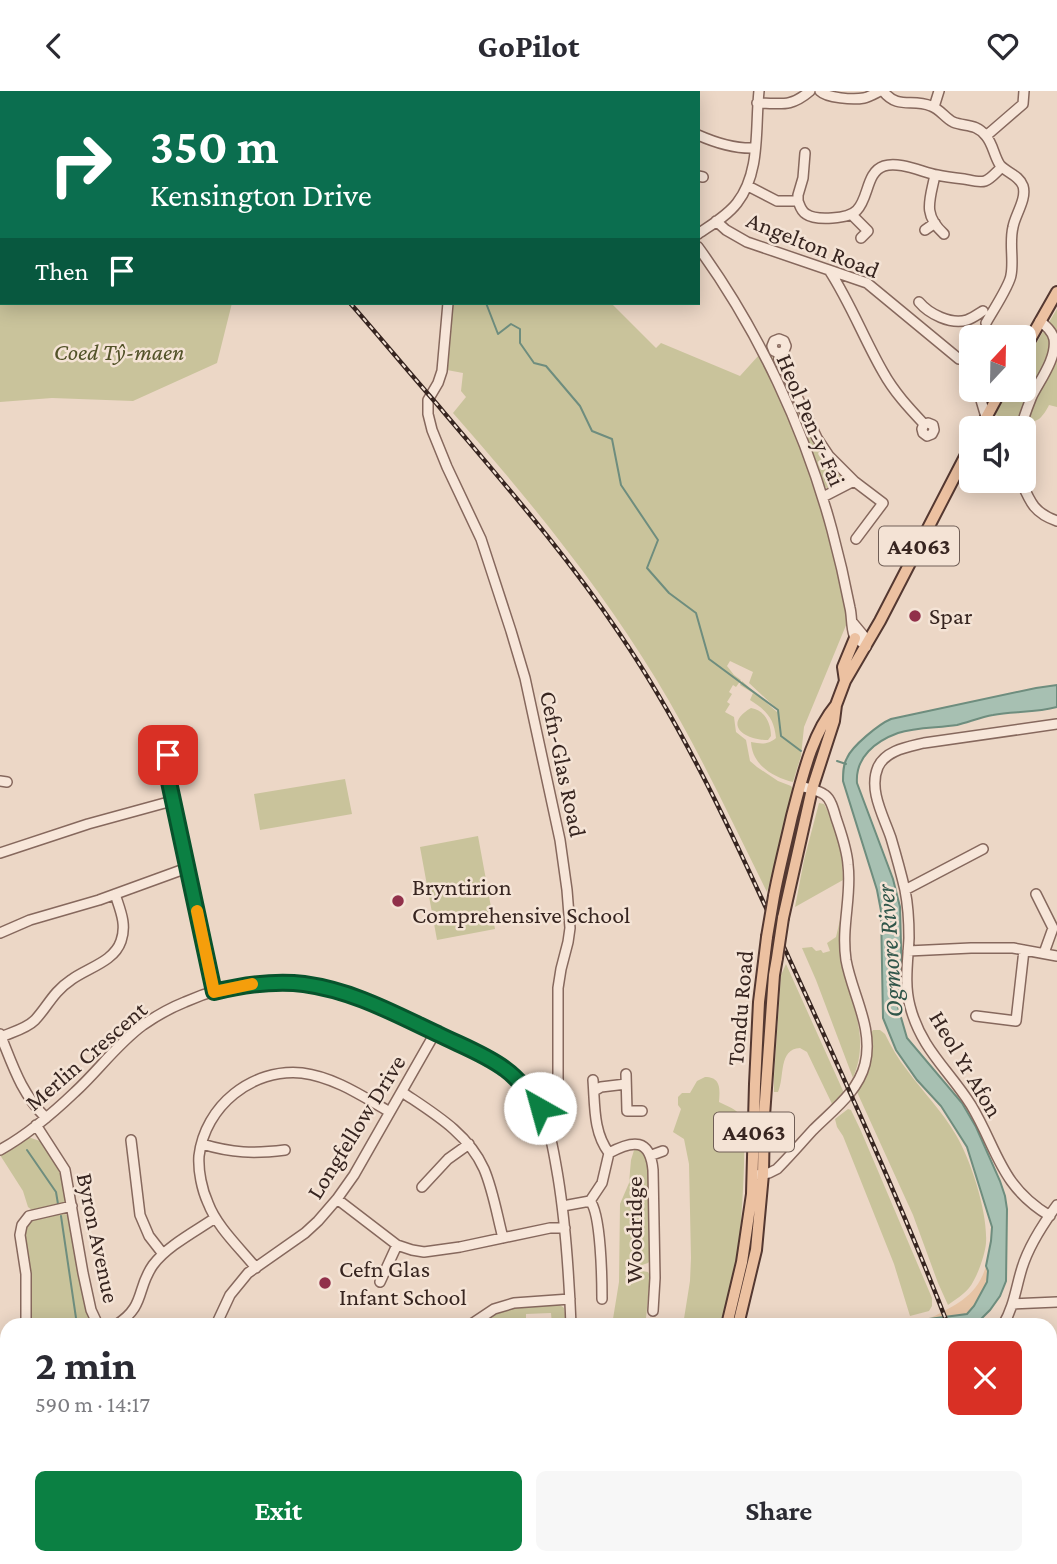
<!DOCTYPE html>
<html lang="en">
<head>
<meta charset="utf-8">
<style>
  :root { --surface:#fff; --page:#f7f7f7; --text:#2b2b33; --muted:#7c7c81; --accent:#0b8043 }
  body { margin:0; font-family:"Crimson Pro",serif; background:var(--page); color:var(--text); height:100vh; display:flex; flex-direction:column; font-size:26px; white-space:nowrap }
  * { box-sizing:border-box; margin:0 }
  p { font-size:23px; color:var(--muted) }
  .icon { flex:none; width:38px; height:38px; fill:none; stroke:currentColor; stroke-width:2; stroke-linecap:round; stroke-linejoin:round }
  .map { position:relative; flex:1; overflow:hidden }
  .details { position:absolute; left:0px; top:1227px; width:1057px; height:247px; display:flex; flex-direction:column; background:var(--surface); border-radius:21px 21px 0 0; box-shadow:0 4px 18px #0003 }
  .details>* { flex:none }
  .guide { position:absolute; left:0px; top:0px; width:700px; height:214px; box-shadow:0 4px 18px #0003; background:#0b6e4f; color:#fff; overflow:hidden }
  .needle { width:46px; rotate:22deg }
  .fabs { position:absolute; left:959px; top:234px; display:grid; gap:14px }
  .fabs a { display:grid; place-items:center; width:77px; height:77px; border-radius:10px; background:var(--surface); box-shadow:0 4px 18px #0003; font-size:35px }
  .pin { position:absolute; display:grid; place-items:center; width:60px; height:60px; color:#fff; margin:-30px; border-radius:14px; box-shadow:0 4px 10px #0006 }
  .me { position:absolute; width:77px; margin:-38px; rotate:322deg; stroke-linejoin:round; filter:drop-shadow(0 0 5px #0008) }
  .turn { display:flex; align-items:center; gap:24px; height:147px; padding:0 35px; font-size:32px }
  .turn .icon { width:91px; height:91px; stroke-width:2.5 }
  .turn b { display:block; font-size:49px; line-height:60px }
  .then { display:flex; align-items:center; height:66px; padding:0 35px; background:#0003; gap:14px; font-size:26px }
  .round { display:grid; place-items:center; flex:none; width:74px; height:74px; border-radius:10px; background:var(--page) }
  .head { display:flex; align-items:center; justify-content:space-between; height:119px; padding:0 35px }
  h1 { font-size:42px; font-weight:700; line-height:52px }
  .button { display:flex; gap:14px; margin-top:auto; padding:14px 35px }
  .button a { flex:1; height:80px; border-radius:10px; background:var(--accent); color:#fff; font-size:28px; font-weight:700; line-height:80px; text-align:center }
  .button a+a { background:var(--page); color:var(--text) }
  header { display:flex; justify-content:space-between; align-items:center; height:91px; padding:0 35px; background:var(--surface); font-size:32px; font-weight:700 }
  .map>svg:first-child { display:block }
  .green { fill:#c9c39b }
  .sand { fill:#e6c4a5 }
  .water { fill:#a7c0b2; stroke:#6e8d7e; stroke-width:2 }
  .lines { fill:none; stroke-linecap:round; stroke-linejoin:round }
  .stream { stroke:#6e8d7e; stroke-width:2 }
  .minor-casing { stroke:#86685d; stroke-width:12 }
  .major-casing { stroke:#543831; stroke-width:14 }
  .minor { stroke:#f7e6d9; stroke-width:9 }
  .major { stroke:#ecc1a1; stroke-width:10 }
  .rail-casing { stroke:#372520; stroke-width:4.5 }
  .rail { stroke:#f4e3d5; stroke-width:2; stroke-dasharray:5; stroke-linecap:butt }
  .major-bridge-casing { stroke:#543831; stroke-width:14; stroke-linecap:butt }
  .major-bridge { stroke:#ecc1a1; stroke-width:10 }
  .route-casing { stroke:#07532c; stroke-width:18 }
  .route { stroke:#0b8043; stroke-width:12 }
  .slow { stroke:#f59e0b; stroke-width:12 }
  .poi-dot { fill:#91304a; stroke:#f4e3d5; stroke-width:2.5 }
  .labels { text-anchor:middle; stroke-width:5; stroke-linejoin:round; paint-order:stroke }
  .shield { fill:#f4e3d5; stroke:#705e56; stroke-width:2 }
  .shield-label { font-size:23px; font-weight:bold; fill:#372520 }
  .street-label { font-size:24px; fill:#372520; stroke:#f4e3d5 }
  .park-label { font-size:24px; font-style:italic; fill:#525228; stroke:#f4e3d5 }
  .poi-label { font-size:24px; fill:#372520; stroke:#f4e3d5; text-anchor:start }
  .water-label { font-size:26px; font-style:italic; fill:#30564a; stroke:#f4e3d5 }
</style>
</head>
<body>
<header><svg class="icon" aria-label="back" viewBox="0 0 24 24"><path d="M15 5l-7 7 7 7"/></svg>GoPilot<svg class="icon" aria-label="heart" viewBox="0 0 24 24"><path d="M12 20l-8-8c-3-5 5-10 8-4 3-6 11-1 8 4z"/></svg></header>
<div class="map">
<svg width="1057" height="1473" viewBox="0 0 1057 1473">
  <rect width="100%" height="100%" fill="#ecd7c6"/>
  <path class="green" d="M2,188V212H232L217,272L133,310L52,307L0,311V189Z
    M451,212H611L656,257L661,252L740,285L759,264L787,323L811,383L828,439L849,527L804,636L801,665L793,691C773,686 752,674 751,651C761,653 768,654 776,647C774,627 767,620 750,609L753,602L740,594L742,590L777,621L778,619L749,592L753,581L730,570L727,575L734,584L741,589L736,596L733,594L729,601L732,603L727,611L730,613L725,621L734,626L736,641L746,649L750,670L757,676L778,690L791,695L795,701L767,801C731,729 698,657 656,588C598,493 527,406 453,322L466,306L461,300L463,282L447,279Z
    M1057,218V316L1049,314C1047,318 1043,325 1039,328C1026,336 1008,327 995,324L1007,299H1024V272Z
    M774,265L816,354L842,385L840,394L829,398L823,395L770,268Z
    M751,617C765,619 771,633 771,645L768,649C745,649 722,634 751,617Z
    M345,688L352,723L260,739L254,703Z
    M819,712L824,713C837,735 843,763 843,789L795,816L804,769Z
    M478,745L495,838L437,849L420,756Z
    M840,829C842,841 839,857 842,871C850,913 871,944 853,987L816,889L802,857L812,856L816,860L821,859L823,862L830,860L827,852L836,846Z
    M786,873L844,1002L833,1015L807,961L800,957C778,958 785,986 778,1001H774V985L781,884Z
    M873,939H880L885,943C891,955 898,968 907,979C923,1001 942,1020 956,1044C971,1069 988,1122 986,1152C985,1164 977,1187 969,1197C964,1203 955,1209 948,1214L938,1192L913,1124L857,1001L868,983L871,942Z
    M705,986C721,986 720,998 719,1011C727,1015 737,1018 741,1026C749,1039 740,1157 736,1176C733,1196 727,1215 722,1234H683L690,1190L691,1167L689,1073L684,1048L673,1041L681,1018L678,1014V1006L682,1002H690L697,990Z
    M848,1018L851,1019L861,1040L932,1207V1215L929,1220L910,1225L894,1173L843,1045L837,1036L835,1028Z
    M28,1046L43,1051L62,1078L67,1111L32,1119L28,1116L23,1100L0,1064Z
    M635,1056L645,1059L650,1073L651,1168L648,1172L642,1174V1180L648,1181L650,1185L646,1227L664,1234H612L619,1191L620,1113L629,1092L631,1069Z
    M65,1123L68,1125L86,1200L95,1234H28L24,1138C35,1122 47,1123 65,1123Z
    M560,1214L564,1217L566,1234H552L551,1222L526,1223V1234H477C481,1230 486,1226 491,1223C511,1213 538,1215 560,1214Z
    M7,1321V1365L0,1357V1329Z
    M346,1467H394L383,1473H349Z
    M609,1467H688V1473H609Z"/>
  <path class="sand" d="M986,1175L988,1180L987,1191L974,1215L967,1223L929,1228C955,1214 977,1206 986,1175Z"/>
  <path class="water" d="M1057,594V616C1036,622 1014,620 993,624C981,626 969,631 957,634C938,637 916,636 898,642C876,650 855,666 857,692L893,788L900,816L902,892L898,907V916L907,947L962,1012L976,1036L1000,1090L1005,1105L1007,1118L1006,1190L1000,1205L990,1219L975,1234H913L929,1228L967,1223L974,1215L987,1191L988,1180L986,1175L991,1150L992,1136L967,1056L941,1015L917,989L896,959L883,927L881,820L877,799L843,690C843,682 843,674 847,667C852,655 879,633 891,628L1036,597Z"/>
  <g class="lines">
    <path class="stream" d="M241,0L244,2
      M486,212L498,243L511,233L520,238V252L534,272L546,275L580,315L592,340L612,348L621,394L658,449L647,477L669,502L696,522L709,568L778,619L781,645L801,660
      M837,670L846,673
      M27,1059L56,1101L58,1113
      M61,1125L76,1227L75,1234"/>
    <g class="minor-casing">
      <path id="minor" d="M455,0L467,2
        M546,0V2
        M820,0C827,7 853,9 864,7C869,6 874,3 880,0
        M883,0C898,19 912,7 931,15C940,18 945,27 953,31C965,36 976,32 986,45C993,53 994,65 1000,74C1007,82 1019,84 1023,95C1027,108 1015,124 1013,136C1009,152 1014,169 1011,184C1010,194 992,221 986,232
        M491,2L493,0
        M757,12C781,12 790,17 810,0
        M934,16L939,0
        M698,44C716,52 736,58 755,57
        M986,45L1023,13L1024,0
        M935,84C930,109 922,123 944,143
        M698,85L703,86
        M748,95L777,110H798C800,115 801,120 806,123C816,130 849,128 857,119C869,107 866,81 884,75C899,70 922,81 937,84C946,86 955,87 964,88C970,89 979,92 985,90C991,88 997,80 1002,76
        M798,110V104L803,87L805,62
        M852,124L868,140L861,147
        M716,130L726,139L747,151L867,192L959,268
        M925,139L935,132
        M698,143C711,134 727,125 737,112C761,81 755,37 759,0
        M698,156C759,240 805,339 832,439C839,465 845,491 850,517C852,525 851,536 854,544C856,548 857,548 861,551
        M829,179C850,211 864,248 883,281C894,301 909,317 924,333L922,338L923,342L927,345L932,343L934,339L933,334L928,332L924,333
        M919,211C929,223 951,234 967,229C973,227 978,223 983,220
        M448,212L442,280L438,292L428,309V323L432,339L447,376L481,448L511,540L525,587L560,749L567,799L570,837L568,851L561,878L558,897V1002L552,1010L540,1017
        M779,262L774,260L772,255L774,250L779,248L784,250L786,255L784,260L779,262V268L817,347L829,365L854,390L823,406
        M967,279L971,278
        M978,299L986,326
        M1021,338C1023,327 1028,315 1032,305C1040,289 1057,267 1054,248C1052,240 1046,235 1040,230
        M854,390L883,412L856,448
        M1021,390C1030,411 1034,422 1057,430
        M853,532L863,544L866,556
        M165,677L170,674L171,669L168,664L162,663L157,668L158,672L165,677L214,901
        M0,690L7,691
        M0,762L88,733L172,710
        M905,799L983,758
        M1036,803L1053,837L1044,862
        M0,842L30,829L99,809L187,777
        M908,860L971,857H1013L1057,865
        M976,925L1016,930L1024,859
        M0,943C13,975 21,1002 46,1027
        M1,946C12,941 26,938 35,929C48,915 53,901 71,889C87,877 114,871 121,850C127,833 120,819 115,803
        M626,983L627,1020H642
        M593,989C595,1014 593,1041 609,1062L602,1092L590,1110C601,1122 602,1189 602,1208
        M594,1000L601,996L626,993
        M402,1001C433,1022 468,1042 484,1078C493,1099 497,1124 503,1147
        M36,1034L65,1079L83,1182L91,1219L98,1234
        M131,1049L140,1124L149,1145L163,1163
        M202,1053C232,1062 254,1063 285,1059
        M0,1059C27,1044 52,1023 75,1001C98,980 117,953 143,934C156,925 170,917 185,911C239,886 304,885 360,906C388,917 415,932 442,945C480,963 520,980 541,1020C551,1041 554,1063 558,1086C566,1135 569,1184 571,1234
        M609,1062C633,1049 650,1047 653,1079L655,1187L653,1220
        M652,1064L663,1060
        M756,1084L769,1082L777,1078C790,1065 801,1052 813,1039C833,1019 858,1001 865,973C874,937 852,903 846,869C841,835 852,805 848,774C847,758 841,742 836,727C834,720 831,708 825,704C819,699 807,697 800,695
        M422,1096L448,1068L469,1053
        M337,1108L397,1154L412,1159L424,1161L460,1156L550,1137H565
        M563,1115L590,1110
        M1050,1125C1000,1095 998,1059 971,1014C949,979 921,958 910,915C904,893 908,870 909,847C909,831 908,814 905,799C901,782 896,764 891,747C884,726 868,699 878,676C886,659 908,656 924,652L1057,633
        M256,1177C240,1157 217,1136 208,1112C202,1099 198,1080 199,1065C205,1015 252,977 302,982C334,986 362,1005 390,1021
        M380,1191L397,1154
        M1013,1213L1057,1211
        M26,1234V1183L20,1144L22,1134L29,1125L72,1115
        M116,1234C146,1215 136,1198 153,1174C167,1155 196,1140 215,1127
        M216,1234L230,1204L248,1182L305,1142L318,1130L337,1108L354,1084L435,942
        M470,1234L494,1218L514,1212L570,1208
        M1003,1234C1014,1216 1016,1196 1022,1177C1029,1154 1043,1133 1057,1114
        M0,1324L7,1314
        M0,1366L7,1376
        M0,1441L7,1445
        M57,1466L72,1473
        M252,1466L256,1473
        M342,1466L346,1473
        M582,1466L583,1473
        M935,1466V1473
        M80,1473L83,1466
        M281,1473L292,1466
        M388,1473L400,1466"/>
    </g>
    <g class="major-casing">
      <path id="major" d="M1024,259L1057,201
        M980,338L1001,299
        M845,590L843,576L855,547
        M774,805C779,778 786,752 792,725C802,688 811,644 836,614
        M783,827L812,698L834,630L836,614L845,590L880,530L971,354
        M727,1234L742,1171L752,1103L755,993L759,911L767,846
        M738,1234L756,1159L763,1083L764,1025L774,884L777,867
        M694,1466V1473
        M705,1466V1473"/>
    </g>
    <use href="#minor" class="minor"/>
    <use href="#major" class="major"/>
    <g class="rail-casing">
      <path id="rail" d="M155,0L157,2
        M350,212C379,245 407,279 436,312C499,387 564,460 619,542C690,646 741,762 793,876C847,994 901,1112 948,1234
        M1039,1466L1041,1473"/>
    </g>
    <use href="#rail" class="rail"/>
    <g class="major-bridge-casing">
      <path id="major-bridge" d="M767,846L774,805
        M777,867L783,827"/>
    </g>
    <use href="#major-bridge" class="major-bridge"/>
  </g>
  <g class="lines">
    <g class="route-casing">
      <path id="route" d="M168,664L171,671L166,677L214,901C243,894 274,889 304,893C354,900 393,922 438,943C460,954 485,963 505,978C519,988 530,1003 540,1017"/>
    </g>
    <use href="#route" class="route"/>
    <path class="slow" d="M197,820L214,901L252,893"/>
  </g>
  <g class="poi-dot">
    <circle cx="915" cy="525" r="7"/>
    <circle cx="398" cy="810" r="7"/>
    <circle cx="325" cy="1192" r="7"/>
  </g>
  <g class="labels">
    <g class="shield">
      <rect x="879" y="435.5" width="80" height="39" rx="5"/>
      <rect x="714" y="1021.5" width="80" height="39" rx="5"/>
    </g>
    <g class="shield-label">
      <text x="919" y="463">A4063</text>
      <text x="754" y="1049">A4063</text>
    </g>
    <g class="street-label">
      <text transform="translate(813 154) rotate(22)" y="8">Angelton Road</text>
      <text transform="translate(811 329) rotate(67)" y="8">Heol Pen-y-Fai</text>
      <text transform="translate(563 673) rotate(78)" y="8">Cefn-Glas Road</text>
      <text transform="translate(740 917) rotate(-85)" y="8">Tondu Road</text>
      <text transform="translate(86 965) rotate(-41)" y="8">Merlin Crescent</text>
      <text transform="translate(966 973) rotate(59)" y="8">Heol Yr Afon</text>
      <text transform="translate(356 1036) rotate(-58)" y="8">Longfellow Drive</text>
      <text transform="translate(634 1139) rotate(-90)" y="8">Woodridge</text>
      <text transform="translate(98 1147) rotate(78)" y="8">Byron Avenue</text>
    </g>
    <g class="park-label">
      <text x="119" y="269">Coed Tŷ-maen</text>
    </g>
    <g class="poi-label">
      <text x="929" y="533">Spar</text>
      <text x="412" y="804">Bryntirion<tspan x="412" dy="28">Comprehensive School</tspan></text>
      <text x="339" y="1186">Cefn Glas<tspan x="339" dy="28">Infant School</tspan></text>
    </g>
    <g class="water-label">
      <text transform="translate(889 860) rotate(-94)" y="9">Ogmore River</text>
    </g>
  </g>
</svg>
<div class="fabs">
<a><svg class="needle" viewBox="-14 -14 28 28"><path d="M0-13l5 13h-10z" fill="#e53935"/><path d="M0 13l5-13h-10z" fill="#7c7c81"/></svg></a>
<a><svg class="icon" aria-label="sound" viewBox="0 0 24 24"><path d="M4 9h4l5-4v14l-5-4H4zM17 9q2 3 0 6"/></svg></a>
</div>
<div class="pin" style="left:168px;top:664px;background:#d93025"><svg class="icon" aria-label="arrive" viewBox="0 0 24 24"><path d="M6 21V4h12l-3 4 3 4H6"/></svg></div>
<svg class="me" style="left:540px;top:1017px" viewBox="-20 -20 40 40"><circle r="19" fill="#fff"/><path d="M0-13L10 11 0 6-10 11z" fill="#0b8043"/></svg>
<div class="guide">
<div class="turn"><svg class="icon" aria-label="right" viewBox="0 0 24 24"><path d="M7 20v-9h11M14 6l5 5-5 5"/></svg><div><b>350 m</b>Kensington Drive</div></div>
<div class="then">Then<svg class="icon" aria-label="arrive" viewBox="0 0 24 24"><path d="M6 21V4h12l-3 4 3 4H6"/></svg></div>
</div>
<section class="details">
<div class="head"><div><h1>2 min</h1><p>590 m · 14:17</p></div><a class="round" style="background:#d93025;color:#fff"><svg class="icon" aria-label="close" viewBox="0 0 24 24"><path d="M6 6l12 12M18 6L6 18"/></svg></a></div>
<div class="button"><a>Exit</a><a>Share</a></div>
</section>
</div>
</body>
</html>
